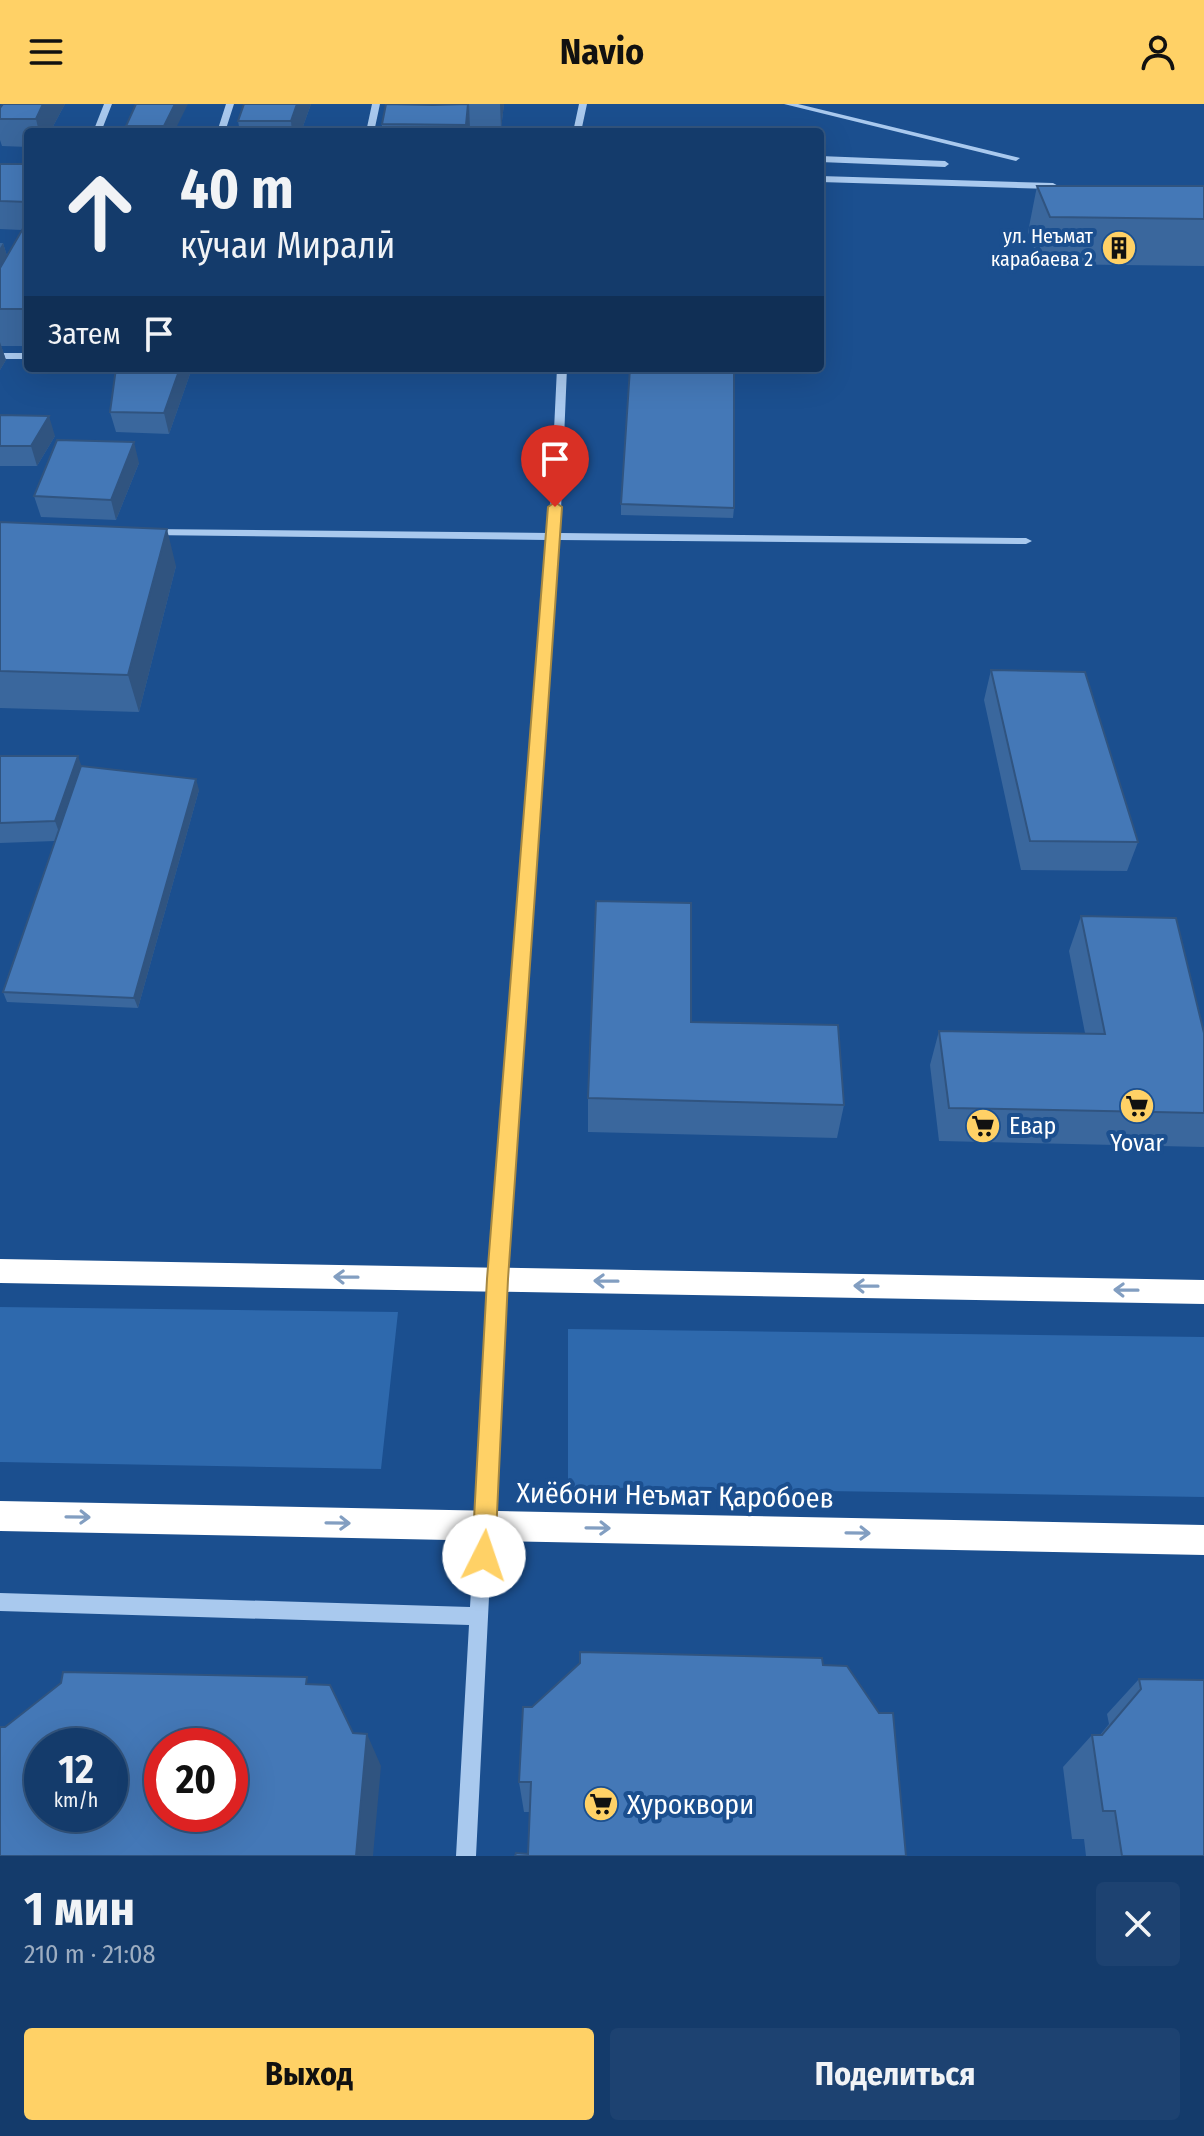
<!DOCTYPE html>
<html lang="ru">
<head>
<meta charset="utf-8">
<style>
  :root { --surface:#143b6b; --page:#1d4271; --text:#f1f3f6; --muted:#9dadc1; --line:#33557e; --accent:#ffd166 }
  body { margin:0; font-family:"Fira Sans Condensed",sans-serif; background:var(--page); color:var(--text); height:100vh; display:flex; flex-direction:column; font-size:30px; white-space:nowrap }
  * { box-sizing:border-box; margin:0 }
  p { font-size:26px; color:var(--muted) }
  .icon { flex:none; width:44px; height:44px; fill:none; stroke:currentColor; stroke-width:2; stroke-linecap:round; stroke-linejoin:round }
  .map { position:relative; height:1752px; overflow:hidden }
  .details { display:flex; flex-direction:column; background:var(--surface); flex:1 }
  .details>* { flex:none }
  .top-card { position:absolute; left:24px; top:24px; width:800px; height:244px; border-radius:8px; box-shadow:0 8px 32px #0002,0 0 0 2px var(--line); background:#143b6b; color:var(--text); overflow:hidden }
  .speed { position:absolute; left:24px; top:1624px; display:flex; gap:16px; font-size:40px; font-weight:700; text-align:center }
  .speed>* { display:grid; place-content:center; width:104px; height:104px; border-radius:50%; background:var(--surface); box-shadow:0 8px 32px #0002,0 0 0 2px var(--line); line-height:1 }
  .speed small { font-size:20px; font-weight:400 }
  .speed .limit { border:12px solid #d22; background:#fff; color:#111 }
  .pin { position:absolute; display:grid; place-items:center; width:68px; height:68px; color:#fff; margin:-82px -34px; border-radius:50% 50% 50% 0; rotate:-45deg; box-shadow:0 0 8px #0007 }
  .pin .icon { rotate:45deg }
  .me { position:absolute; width:88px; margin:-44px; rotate:4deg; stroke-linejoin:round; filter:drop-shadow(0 0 6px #0008) }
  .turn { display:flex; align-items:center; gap:28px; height:168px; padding:0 24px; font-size:36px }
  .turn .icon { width:104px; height:104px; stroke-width:2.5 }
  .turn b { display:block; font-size:56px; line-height:68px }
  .then { display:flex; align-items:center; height:76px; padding:0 24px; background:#0003; gap:16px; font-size:30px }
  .round { display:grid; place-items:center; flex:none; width:84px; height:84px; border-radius:8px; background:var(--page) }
  .headline { display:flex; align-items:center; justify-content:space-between; height:136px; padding:0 24px }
  h1 { font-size:48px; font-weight:700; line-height:60px }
  .action { display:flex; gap:16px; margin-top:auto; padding:16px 24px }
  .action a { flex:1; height:92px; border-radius:8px; background:var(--accent); color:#111; font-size:32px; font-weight:700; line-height:92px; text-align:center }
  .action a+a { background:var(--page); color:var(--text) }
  header { display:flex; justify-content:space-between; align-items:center; height:104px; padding:0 24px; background:var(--accent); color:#111; font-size:36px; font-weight:700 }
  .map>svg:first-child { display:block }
  .green { fill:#2e69ad }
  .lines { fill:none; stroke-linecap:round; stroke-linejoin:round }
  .minor { fill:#a9c9ee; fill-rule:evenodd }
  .highway { fill:#fff; fill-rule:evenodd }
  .wall { fill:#3a679d }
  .shaded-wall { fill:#305480 }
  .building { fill:#4478b7; stroke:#305480; stroke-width:2; fill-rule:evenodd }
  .oneway { stroke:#829ec1 }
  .route { fill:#ffd166; stroke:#a68842; stroke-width:2 }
  .labels { text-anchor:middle; stroke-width:8; stroke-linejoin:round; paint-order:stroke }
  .far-poi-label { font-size:20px; fill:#fff; stroke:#1b4f8f; text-anchor:end }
  .poi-label { font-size:24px; fill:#fff; stroke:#1b4f8f; text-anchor:start }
  .near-street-label { font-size:28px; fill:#fff; stroke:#1b4f8f }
  .near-poi-label { font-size:28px; fill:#fff; stroke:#1b4f8f; text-anchor:start }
</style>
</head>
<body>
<header><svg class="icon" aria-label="menu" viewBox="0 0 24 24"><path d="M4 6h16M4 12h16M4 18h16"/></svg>Navio<svg class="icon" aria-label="person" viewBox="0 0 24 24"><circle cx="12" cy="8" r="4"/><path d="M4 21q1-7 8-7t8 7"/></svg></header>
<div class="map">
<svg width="1204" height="1752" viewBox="0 0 1204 1752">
  <rect width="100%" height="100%" fill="#1b4f8f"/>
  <path class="green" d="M0,1203L398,1208L381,1365L0,1358Z
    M568,1225L1204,1233V1393L568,1383Z"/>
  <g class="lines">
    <path class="minor" d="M104,0H112L101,28H93Z
      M226,0H234L225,28H217Z
      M372,0H380L374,28H366Z
      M579,0H587L581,28H573Z
      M784,0H798L1020,54L1016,57Z
      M820,52L945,57L949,60L945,63L820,58Z
      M820,72L1053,79L1067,87L1063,90L1051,85L820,78Z
      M0,249H28V255H0Z
      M557,264H567L560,429L1026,434L1032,437L1026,440L559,436L505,1175L476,1752H456L469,1521L0,1507V1489L470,1503L489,1175L548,436L148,431L142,428L148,425L549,429Z"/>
    <path class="highway" d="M0,1155L1204,1176V1200L0,1179Z
      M0,1397L1204,1421V1451L0,1427Z"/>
  </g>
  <path class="wall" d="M3,0H65L50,28H28V43L2,42L0,36V4Z
    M136,0L174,28H127L126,22Z
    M244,0H311L301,28H240L238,17Z
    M434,0H504L501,25H470V28H382V20Z
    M0,60H28V242H1L6,256L0,266V139H3L7,152L22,126L0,125Z
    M1037,82H1204V162L1040,160L1028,128Z
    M190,270L169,330L116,328L110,308Z
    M0,311L55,332L37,362H0Z
    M139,359L116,416L41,413L34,392Z
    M621,400L734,404L733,414L621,411Z
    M0,418L176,462L139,608L0,604Z
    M991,566L1138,738L1127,767L1021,766L984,596Z
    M0,652L81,662L199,686L138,904L7,898L3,888L55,737L0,739Z
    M1081,812L1204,929V1043L939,1037L930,961L939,927L1085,929L1069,847Z
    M588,994L844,1001L837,1034L588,1028Z
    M823,1561L528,1750L530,1708H524L519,1678L532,1603Z
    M1139,1575L1204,1752H1086L1084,1735H1072L1063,1663L1092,1631H1100L1109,1620L1107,1610Z"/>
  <path class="shaded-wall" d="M43,0H65L50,28H39L36,15Z
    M175,0H188L174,28H165L164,22Z
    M297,0H311L301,28H292L291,17Z
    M469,0L470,25V28H466V21Z
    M500,0H504L501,25Z
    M3,139L14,175L0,198V144Z
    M0,238L6,256L0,266Z
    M180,264H189L190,270L169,330L164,309Z
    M49,312L55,332L37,362L31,342Z
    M134,338L139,359L116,416L111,396Z
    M167,425L176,462L139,608L128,571Z
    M78,652L85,672L62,737L55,717Z
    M196,675L199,686L138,904L134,894Z
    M367,1630L381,1662L373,1752H356Z"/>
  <path class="building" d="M3,0H43L36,15H0V4Z
    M136,0H175L164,22H126Z
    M244,0H297L291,17H238Z
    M386,0L433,1L468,0L466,21L382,20Z
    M0,60H28V98L0,97Z
    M1037,82H1204V115L1050,113Z
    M28,116V205H0V164Z
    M116,264H180L164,309L110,308Z
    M630,264H734V404L621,400Z
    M0,311L49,312L31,342H0Z
    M57,336L134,338L111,396L34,392Z
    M0,418L167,425L128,571L0,567Z
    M991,566L1085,568L1138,738L1030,737Z
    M0,652H78L55,717L0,719Z
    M81,662L196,675L134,894L3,888Z
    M596,797L691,799V918L838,921L844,1001L588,994Z
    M1081,812L1176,814L1204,929V1009L949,1004L939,927L1105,930Z
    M580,1548L822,1554L823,1561L847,1562L879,1609H893L906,1752H515L516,1749L528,1750L531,1678H519L523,1603H532L580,1559Z
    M63,1568L307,1573L306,1580L330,1581L353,1629L367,1630L356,1752H0V1623H5L61,1579ZM42,1642H110V1710H42ZM162,1642H230V1710H162Z
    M1139,1575L1204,1576V1752H1122L1115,1707H1103L1092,1631H1102L1141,1585Z"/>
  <defs><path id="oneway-shaft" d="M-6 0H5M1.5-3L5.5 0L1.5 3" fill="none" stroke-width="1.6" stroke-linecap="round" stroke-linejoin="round" transform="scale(2)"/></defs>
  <g class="oneway">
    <use href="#oneway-shaft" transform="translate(346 1173) rotate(-179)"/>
    <use href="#oneway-shaft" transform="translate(606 1177) rotate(-179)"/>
    <use href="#oneway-shaft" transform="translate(866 1182) rotate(-179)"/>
    <use href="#oneway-shaft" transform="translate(1126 1186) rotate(-179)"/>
    <use href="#oneway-shaft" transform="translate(78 1413) rotate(1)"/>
    <use href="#oneway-shaft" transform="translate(338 1419) rotate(1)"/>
    <use href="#oneway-shaft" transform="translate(598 1424) rotate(1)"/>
    <use href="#oneway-shaft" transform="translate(858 1429) rotate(1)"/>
  </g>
  <path class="route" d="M555,398L562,403L508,1175L495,1452L492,1460L484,1463L475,1460L472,1452L487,1175L548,403Z"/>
  <defs>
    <g id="building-disc" transform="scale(1.8)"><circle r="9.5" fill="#ffd166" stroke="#1b4f8f"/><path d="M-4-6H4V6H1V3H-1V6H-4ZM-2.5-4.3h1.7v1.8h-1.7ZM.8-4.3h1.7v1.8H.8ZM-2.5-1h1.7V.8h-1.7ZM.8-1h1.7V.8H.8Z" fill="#111"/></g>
    <g id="supermarket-disc" transform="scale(1.8)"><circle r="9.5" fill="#ffd166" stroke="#1b4f8f"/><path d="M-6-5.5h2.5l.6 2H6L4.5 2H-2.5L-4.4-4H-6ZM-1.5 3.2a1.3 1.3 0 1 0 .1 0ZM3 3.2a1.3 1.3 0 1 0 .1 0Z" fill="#111"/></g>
  </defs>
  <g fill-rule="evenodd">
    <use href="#building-disc" x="1119" y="144"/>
    <use href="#supermarket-disc" x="1137" y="1002"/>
    <use href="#supermarket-disc" x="983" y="1022"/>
    <use href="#supermarket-disc" x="601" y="1700"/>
  </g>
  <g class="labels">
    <g class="far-poi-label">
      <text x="1093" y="139">ул. Неъмат<tspan x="1093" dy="23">карабаева 2</tspan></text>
    </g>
    <g class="poi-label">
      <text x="1009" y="1030">Евар</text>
      <text x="1137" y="1047" text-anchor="middle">Yovar</text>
    </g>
    <g class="near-street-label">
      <text transform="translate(675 1391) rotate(1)" y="10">Хиёбони Неъмат Қаробоев</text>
    </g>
    <g class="near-poi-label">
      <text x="627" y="1710">Хуроквори</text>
    </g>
  </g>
</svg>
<div class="speed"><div>12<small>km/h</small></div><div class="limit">20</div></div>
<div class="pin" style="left:555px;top:403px;background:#d93025"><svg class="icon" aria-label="arrive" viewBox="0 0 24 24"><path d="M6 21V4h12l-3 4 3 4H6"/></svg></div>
<svg class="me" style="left:484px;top:1452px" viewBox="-20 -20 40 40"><circle r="19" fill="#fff"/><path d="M0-13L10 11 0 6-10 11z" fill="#ffd166"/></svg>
<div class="top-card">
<div class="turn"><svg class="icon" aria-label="ahead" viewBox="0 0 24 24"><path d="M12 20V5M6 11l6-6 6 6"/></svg><div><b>40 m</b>кӯчаи Миралӣ</div></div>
<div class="then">Затем<svg class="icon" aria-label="arrive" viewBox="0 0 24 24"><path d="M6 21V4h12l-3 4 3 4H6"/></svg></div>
</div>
</div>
<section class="details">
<div class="headline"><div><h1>1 мин</h1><p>210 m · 21:08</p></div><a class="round"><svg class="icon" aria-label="close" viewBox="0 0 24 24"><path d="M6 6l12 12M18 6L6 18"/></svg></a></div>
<div class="action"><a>Выход</a><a>Поделиться</a></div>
</section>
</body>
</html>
